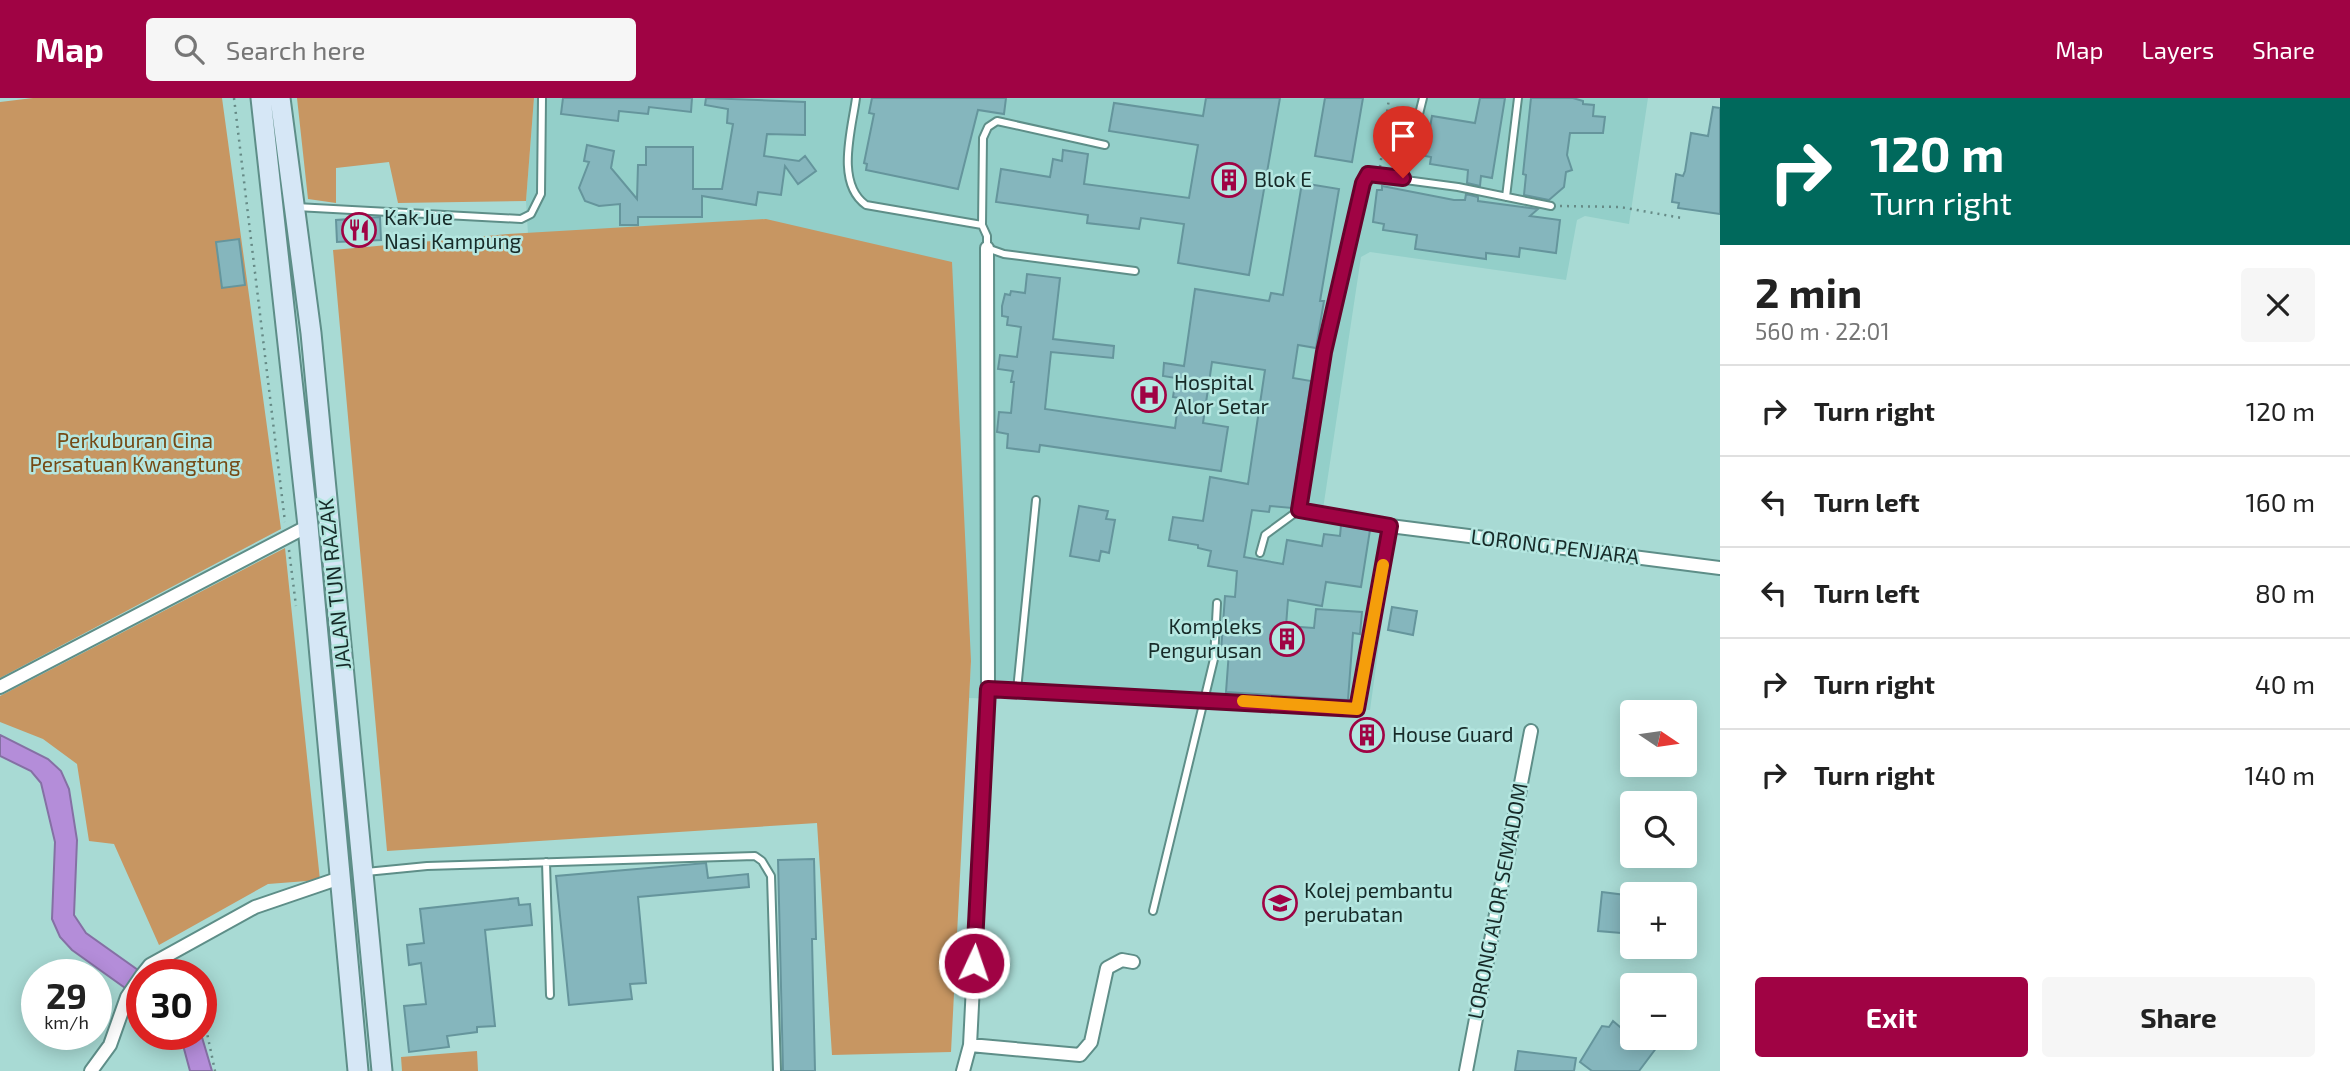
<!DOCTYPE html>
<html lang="en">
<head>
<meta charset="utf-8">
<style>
  :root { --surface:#fff; --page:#f6f6f6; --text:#222; --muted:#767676; --line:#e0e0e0; --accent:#a00344 }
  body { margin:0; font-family:"Exo 2",sans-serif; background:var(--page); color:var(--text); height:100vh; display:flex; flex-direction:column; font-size:26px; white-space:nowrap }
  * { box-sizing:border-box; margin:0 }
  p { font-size:23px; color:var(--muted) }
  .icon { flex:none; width:38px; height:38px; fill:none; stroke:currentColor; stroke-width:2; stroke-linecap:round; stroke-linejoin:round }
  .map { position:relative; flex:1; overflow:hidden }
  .panel { display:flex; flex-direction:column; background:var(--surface); width:630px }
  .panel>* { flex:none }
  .top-card { background:#00695c; color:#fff; overflow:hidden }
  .needle { width:46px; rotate:103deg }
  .buttons { position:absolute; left:1620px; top:602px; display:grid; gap:14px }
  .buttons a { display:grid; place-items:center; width:77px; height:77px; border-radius:7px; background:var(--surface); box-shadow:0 4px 18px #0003; font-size:35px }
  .speed { position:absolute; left:21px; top:861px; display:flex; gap:14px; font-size:35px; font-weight:700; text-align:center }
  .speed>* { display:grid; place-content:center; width:91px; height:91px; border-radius:50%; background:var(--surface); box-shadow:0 4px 18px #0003; line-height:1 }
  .speed small { font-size:18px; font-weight:400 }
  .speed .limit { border:10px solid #d22; background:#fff; color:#111 }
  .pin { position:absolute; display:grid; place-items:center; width:60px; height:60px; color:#fff; margin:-72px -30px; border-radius:50% 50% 50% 0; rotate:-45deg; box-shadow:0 0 7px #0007 }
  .pin .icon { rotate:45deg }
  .me { position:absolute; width:77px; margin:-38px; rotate:3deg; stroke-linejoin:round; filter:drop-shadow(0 0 5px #0008) }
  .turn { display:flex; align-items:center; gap:24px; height:147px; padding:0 35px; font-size:32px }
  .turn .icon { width:91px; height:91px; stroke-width:2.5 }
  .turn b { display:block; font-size:49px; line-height:60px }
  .round { display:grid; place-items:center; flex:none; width:74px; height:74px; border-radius:7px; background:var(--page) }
  .overview { display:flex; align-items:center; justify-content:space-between; height:119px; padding:0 35px }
  h1 { font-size:42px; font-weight:700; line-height:52px }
  .primary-button { display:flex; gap:14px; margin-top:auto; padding:14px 35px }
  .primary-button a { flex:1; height:80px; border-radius:7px; background:var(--accent); color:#fff; font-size:28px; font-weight:700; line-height:80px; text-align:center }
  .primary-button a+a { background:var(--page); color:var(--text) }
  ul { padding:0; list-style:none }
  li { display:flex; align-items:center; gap:21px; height:91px; padding:0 35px; border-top:2px solid var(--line) }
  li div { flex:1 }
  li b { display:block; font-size:26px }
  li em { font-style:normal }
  header { display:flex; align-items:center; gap:42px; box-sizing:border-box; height:98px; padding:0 35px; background:var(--accent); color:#fff }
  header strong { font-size:33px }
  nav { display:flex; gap:38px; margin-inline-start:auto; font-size:24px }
  .search { width:490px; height:63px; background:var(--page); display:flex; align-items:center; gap:18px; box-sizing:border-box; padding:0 24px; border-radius:7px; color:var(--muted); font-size:26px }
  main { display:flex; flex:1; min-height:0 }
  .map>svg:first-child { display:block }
  .built { fill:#93cfc9 }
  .green { fill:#c79662 }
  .water { fill:#b48dd9; stroke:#8570a4; stroke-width:2 }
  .building { fill:#85b6bd; stroke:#65959c; stroke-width:2 }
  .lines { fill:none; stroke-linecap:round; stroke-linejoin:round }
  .lane-casing { stroke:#5e8e88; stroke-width:10 }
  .street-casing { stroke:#5e8e88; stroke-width:16 }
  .secondary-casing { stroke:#5e8e88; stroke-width:23 }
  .path { stroke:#668a86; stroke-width:2.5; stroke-dasharray:2 5; stroke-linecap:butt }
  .lane { stroke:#fff; stroke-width:6 }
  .street { stroke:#fff; stroke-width:12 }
  .secondary { stroke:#d6e7f6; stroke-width:19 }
  .route-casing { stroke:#68022c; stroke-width:18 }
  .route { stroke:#a00344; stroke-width:12 }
  .slow { stroke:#f59e0b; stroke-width:12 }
  .labels { text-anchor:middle; stroke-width:5; stroke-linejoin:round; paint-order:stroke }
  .poi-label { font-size:21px; fill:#172b29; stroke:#b5e7e1; text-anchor:start }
  .park-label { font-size:21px; fill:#754a15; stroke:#b5e7e1 }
  .street-label { font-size:21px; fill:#172b29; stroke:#b5e7e1 }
</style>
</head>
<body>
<header>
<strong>Map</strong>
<div class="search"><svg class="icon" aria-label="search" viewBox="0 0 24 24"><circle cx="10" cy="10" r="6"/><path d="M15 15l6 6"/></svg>Search here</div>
<nav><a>Map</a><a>Layers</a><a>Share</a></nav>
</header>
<main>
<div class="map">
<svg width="1720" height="973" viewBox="0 0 1720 973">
  <rect width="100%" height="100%" fill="#a8dad4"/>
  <path class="built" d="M534,0H1648L1629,126L1585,118L1577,122L1566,182L1370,154L1361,159L1323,411L1396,422L1370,612L969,600L971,563L766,121L528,136L526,103Z"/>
  <path class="green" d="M33,0H222L281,431L0,580V4Z
    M297,0H534L526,103L398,105L389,64L336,70V105L308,101Z
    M766,121L952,164L971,563L951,954L832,957L817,725L387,753L333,152L508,136Z
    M285,450L320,782L268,786L159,847L114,746L89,743L77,666L43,641L0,624V598Z
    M477,953L478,973H402L401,959Z"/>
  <path class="water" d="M0,637L48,661L61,673L69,691L77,742L74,817L86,835L145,877H142V902L72,852L60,839L52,821L55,744L41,685L31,673L0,658Z
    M180,936H201L212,973H190Z"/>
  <path class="building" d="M563,0H692L691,14L649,9L648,16L619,13L618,23L561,16Z
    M706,0L805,4V37L767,36L764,58L799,63L805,58L816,73L798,86L785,68L781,97L758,94L756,107L702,98V119H638V127H620V106L599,108L585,103L579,90L589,64L584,63L587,47L614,53L611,70L637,101L638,67H646V49H693V91H722L733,26L727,25L728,11L705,7Z
    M872,0H1006L1004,16L978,12L958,91L866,72L867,66L864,65L874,16L869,15Z
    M1206,0H1280L1249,177L1178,165L1184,126L1141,120L1139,131L1087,125L1088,117L996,104L1001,71L1050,79L1053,61L1062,63L1063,52L1088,56L1084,86L1189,100L1198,47L1109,33L1114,5L1203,18Z
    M1325,0H1363L1352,64L1315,58Z
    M1480,0H1505L1492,80L1481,78L1480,88L1467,85L1468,72L1430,66L1431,59L1425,58L1432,18L1475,25Z
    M1531,0H1573L1583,3V6L1594,7L1593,18L1605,19L1603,35H1570L1567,57L1572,72L1566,74L1564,89L1549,102L1524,97L1526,77L1523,76Z
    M1713,9L1720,10V116L1678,110L1679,105L1672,104L1676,76L1683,78L1685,73L1691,35L1708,38Z
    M1302,85L1339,91L1320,203H1324L1316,250L1298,247L1293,280L1311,283L1292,410L1270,408L1269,414L1252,412L1244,459L1283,466L1287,442L1322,448L1324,436L1340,438L1341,427L1370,432L1361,489L1326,484L1322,508L1288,502L1286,528L1314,530L1316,511L1362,514L1360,536L1353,535L1348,602L1226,594L1229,553H1221L1225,498L1235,499L1237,473L1208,468L1211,453L1198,450V447L1169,442L1173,419L1203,423L1210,379L1248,386L1265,272L1212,264L1203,325L1228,329L1221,373L1040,347L1039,354L1007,350L1008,336L997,334L999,314L1011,315L1014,284H1011L1013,273L998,271L1000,257L1017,259L1021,229L1007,227L1008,219L1002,218V208L1005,196L1010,197L1011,193L1025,195L1027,176L1060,180L1053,241L1114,248L1113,260L1051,254L1045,311L1175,330L1179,300L1173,299L1176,280L1163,278L1164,265L1184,268L1195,191L1269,203L1271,195L1283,197Z
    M1382,88L1454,102H1465L1466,96L1478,99V103L1538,111L1530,118L1560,122L1556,155L1520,150L1519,159L1486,155V161L1415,151L1417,137L1383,132L1384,126L1373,124L1377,92H1382Z
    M380,119L381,142L337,144L336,122Z
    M239,141L245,187L222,190L216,144Z
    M1079,408L1108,413L1106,421L1115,422L1109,455L1101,453L1099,463L1070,458Z
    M1392,509L1417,513L1413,537L1388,532Z
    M1362,629L1375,632L1372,645L1359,642Z
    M814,761L816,841H812L815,973H783L778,762Z
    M706,765L708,780L748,776L749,789L638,799L646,885L630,886L632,901L569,907L556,778Z
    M1602,794L1633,798V836L1598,833Z
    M518,800L519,807L530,806L532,827L485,832L495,928L477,929V934L447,938L449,949L409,954L404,908L426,906L421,865L409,867L407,847L424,845L420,811Z
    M1613,923L1633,940H1653L1660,945L1639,973H1592L1580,964L1602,928L1609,929Z
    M1518,953L1576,960L1574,973H1515Z"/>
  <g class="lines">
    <g class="lane-casing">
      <path id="lane" d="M856,0C852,31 835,85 866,107L982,127
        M1105,47L997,23L988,29L983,40L982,127L987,138V150L1004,156L1135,173
        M1403,80L1423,0
        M1506,99L1518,0
        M296,109L521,121L531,116L541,96L542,0
        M1299,412L1324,254L1363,85L1368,77L1458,89L1551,108
        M988,591L1357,611L1390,428L1299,412L1265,437L1260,455
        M1017,592L1036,402
        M546,764L550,897
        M366,774L427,768L755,758L762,763L771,778L777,973
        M1153,813L1214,561L1217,505"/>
    </g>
    <g class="street-casing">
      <path id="street" d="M1390,428L1720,470
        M0,589L308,428
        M142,877L150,867L255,809L340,780
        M970,947L1080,957L1091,944L1107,870L1122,862L1133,864
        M91,973L110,947L127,899L142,877
        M963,973L970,947L988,591L987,150
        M1466,973L1531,633"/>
    </g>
    <g class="secondary-casing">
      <path id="secondary" d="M261,0L308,428L358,973
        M280,0L311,235L382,973"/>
    </g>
    <path class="path" d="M234,0L285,424
      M1380,69L1389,0
      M1560,108L1620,109L1682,120
      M289,452L296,508
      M201,925L207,935L215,973"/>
    <use href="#lane" class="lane"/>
    <use href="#street" class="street"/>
    <use href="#secondary" class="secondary"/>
  </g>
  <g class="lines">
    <g class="route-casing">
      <path id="route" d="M974,865L988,591L1357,611L1390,428L1299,412L1324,254L1363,85L1368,76L1403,80"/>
    </g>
    <use href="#route" class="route"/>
    <path class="slow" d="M1243,603L1357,611L1383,467"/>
  </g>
  <defs>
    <g id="building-ring" transform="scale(1.75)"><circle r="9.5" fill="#b5e7e1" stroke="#a00344" stroke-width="1.5"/><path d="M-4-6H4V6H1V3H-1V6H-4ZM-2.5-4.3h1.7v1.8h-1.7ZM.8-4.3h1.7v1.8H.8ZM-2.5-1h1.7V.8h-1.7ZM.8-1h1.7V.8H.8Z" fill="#a00344"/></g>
    <g id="restaurant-ring" transform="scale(1.75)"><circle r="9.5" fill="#b5e7e1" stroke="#a00344" stroke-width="1.5"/><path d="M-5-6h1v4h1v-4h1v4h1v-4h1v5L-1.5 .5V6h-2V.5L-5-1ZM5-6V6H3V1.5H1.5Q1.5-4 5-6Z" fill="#a00344"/></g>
    <g id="hospital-ring" transform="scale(1.75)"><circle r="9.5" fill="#b5e7e1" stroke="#a00344" stroke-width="1.5"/><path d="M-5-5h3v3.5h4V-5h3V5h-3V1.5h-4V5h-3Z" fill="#a00344"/></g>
    <g id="university-ring" transform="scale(1.75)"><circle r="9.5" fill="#b5e7e1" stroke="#a00344" stroke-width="1.5"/><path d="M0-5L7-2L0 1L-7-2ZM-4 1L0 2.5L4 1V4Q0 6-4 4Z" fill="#a00344"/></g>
  </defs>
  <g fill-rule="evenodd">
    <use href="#building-ring" x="1229" y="82"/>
    <use href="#restaurant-ring" x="359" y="132"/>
    <use href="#hospital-ring" x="1149" y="297"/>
    <use href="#building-ring" x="1287" y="541"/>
    <use href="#building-ring" x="1367" y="637"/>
    <use href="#university-ring" x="1280" y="805"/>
  </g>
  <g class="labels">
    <g class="poi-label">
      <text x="1254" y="89">Blok E</text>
      <text x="384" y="127">Kak Jue<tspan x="384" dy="24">Nasi Kampung</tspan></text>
      <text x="1174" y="292">Hospital<tspan x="1174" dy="24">Alor Setar</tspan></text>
      <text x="1262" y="536" text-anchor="end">Kompleks<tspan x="1262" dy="24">Pengurusan</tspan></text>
      <text x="1392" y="644">House Guard</text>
      <text x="1304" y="800">Kolej pembantu<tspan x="1304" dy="24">perubatan</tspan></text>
    </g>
    <g class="park-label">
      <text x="135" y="350">Perkuburan Cina<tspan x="135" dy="24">Persatuan Kwangtung</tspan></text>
    </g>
    <g class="street-label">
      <text transform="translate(1555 449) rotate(7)" y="7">LORONG PENJARA</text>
      <text transform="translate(335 486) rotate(-96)" y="7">JALAN TUN RAZAK</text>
      <text transform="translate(1498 803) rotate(-79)" y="7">LORONG ALOR SEMADOM</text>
    </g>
  </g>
</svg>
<div class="buttons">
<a><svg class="needle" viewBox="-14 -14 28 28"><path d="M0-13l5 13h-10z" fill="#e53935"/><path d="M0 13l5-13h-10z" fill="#767676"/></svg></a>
<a><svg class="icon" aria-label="search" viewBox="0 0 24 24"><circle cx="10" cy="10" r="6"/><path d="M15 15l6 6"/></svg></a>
<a>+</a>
<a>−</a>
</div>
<div class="speed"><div>29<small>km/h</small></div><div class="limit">30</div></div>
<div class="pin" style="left:1403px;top:80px;background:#d93025"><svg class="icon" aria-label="arrive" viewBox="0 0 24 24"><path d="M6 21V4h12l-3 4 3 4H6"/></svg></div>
<svg class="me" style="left:974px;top:865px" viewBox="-20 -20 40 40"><circle r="17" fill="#a00344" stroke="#fff" stroke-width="3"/><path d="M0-11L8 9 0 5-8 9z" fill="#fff"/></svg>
</div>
<section class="panel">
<div class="top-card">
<div class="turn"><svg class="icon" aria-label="right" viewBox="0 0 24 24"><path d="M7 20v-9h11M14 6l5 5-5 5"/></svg><div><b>120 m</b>Turn right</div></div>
</div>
<div class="overview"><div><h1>2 min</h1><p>560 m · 22:01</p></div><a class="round"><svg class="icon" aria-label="close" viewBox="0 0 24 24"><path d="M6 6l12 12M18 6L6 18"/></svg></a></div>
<ul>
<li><svg class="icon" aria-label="right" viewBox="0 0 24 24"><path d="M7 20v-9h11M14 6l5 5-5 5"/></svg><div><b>Turn right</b></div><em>120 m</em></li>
<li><svg class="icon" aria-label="left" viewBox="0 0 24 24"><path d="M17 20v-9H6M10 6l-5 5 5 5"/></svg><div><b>Turn left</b></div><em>160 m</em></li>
<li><svg class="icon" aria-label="left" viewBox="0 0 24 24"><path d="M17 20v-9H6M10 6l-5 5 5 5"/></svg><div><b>Turn left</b></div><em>80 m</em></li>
<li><svg class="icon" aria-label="right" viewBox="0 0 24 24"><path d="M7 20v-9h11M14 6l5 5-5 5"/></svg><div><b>Turn right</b></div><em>40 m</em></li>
<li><svg class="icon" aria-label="right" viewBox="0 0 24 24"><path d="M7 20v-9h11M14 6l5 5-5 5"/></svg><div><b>Turn right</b></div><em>140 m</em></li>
</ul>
<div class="primary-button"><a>Exit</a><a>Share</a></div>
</section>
</main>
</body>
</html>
